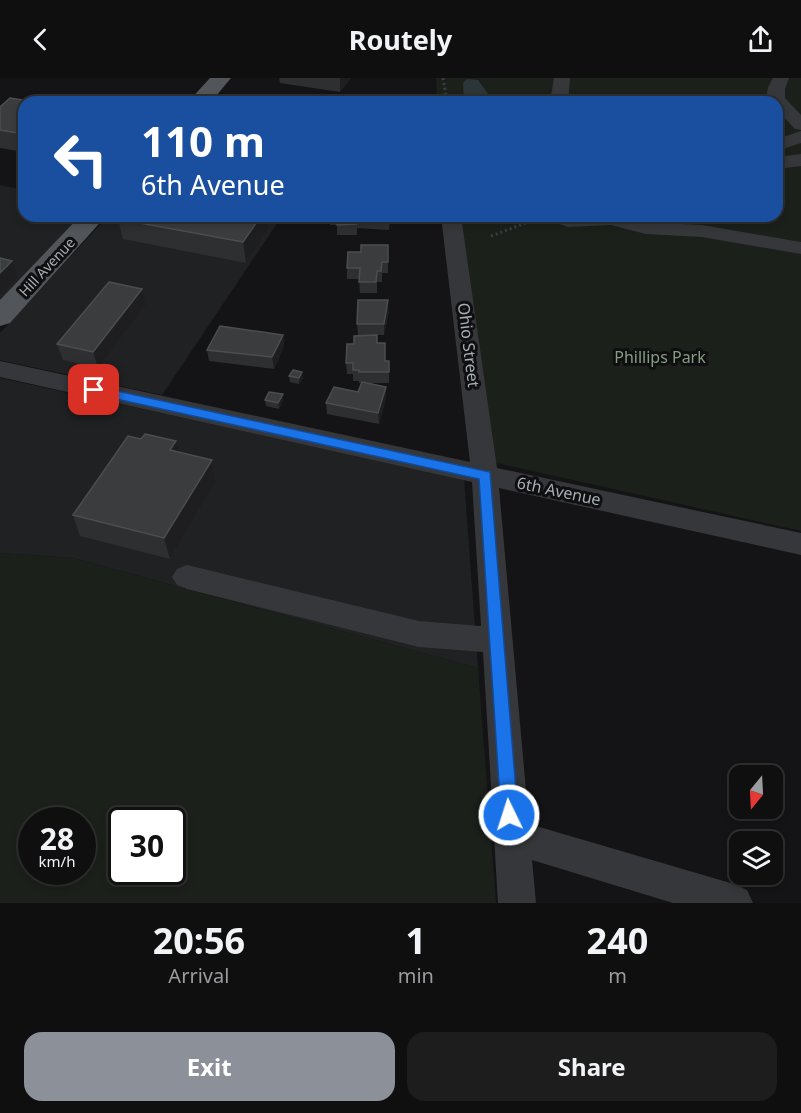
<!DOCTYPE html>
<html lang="en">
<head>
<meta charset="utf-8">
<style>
  :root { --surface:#0f0f10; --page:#1d1d1e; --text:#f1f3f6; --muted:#9b9c9f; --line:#2f2f30; --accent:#8c9099 }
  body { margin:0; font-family:"Noto Sans",sans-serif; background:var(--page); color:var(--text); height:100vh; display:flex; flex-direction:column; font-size:22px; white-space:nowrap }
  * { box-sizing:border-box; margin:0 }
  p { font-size:20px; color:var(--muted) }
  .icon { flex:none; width:33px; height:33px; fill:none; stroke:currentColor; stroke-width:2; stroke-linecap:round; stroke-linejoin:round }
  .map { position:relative; height:825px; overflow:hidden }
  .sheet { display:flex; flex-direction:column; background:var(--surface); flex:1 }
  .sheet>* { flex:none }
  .guide { position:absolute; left:18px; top:18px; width:765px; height:126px; border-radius:18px; box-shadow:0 3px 9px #0003,0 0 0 2px var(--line); background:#1a4fa0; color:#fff; overflow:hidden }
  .needle { width:39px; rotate:198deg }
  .tools { position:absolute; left:729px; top:687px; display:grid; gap:12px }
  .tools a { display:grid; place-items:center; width:54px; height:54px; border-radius:12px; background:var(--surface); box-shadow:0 3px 9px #0003,0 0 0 2px var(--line); font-size:30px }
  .speed { position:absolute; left:18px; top:729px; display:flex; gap:12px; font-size:30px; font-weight:700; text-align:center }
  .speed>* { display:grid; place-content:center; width:78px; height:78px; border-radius:50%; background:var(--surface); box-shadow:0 3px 9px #0003,0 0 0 2px var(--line); line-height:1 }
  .speed small { font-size:15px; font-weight:400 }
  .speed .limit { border:3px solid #111; border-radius:9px; background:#fff; color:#111 }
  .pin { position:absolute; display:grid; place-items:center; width:51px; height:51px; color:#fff; margin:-26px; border-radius:12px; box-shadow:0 3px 9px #0006 }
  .me { position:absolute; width:66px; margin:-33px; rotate:356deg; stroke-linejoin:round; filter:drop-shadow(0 0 4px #0008) }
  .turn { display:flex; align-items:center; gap:21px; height:126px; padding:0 24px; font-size:27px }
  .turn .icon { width:78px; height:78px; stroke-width:2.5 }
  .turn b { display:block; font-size:42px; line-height:51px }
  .eta { display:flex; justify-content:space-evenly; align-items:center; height:102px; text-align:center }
  .eta b { font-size:36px; font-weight:700; line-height:42px }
  .action { display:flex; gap:12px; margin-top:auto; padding:12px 24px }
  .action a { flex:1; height:69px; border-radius:18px; background:var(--accent); color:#fff; font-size:24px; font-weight:700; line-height:69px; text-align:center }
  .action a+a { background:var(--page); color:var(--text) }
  header { display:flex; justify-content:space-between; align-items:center; height:78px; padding:0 24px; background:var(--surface); font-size:27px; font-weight:700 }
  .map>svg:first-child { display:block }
  .built { fill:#202122 }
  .green { fill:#1b201b; fill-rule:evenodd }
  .water { fill:#2c3538 }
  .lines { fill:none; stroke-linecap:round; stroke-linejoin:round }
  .path { stroke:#3c3e41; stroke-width:3; stroke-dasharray:2 3; stroke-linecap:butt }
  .minor { fill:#36373a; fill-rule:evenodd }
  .major { fill:#525559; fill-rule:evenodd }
  .wall { fill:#2d2f30 }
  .shaded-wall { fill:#1e1e20 }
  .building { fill:#3a3c3e; stroke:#4b4e51; stroke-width:1.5 }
  .route { fill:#1a73e8; stroke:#114b97; stroke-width:1.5 }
  .labels { text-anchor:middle; stroke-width:6; stroke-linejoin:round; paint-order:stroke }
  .far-street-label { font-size:14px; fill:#a7aeb4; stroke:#0f0f11 }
  .street-label { font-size:16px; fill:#a7aeb4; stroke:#0f0f11 }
  .park-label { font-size:16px; fill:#859d80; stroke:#0f0f11 }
</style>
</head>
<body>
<header><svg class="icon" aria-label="back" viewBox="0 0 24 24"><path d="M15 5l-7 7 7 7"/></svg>Routely<svg class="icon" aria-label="share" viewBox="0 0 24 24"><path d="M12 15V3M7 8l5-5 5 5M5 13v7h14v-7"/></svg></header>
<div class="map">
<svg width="801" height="825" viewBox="0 0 801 825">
  <rect width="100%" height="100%" fill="#141416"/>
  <path class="built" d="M0,107L24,112V138H80L0,223Z
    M108,138H282L162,317L0,282V255Z
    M0,300L464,401L478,590L73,480L0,475Z"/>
  <path class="green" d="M436,0H801V453L492,384L458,138H777V24H437Z
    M0,475L73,480L478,590L496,825H0ZM32,742H82V794H32ZM122,742H172V794H122Z"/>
  <path class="water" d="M467,1L478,2L494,24H464L463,5Z"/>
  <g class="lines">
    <path class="path" d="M443,0L447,24
      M491,158L539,140"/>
    <path class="minor" d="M554,0H570L568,24H550Z
      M773,0H789L785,11V20L801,37V52L795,51L777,32V24H769C764,16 769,7 773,0Z
      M801,53V65L777,73V61Z
      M801,76V88L777,91V79Z
      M441,138H461L497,390L801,455V477L499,410L529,746L734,806L747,812L753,825H673L532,782L536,825H498L483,574L419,569L187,511L177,507L172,499L177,491L187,487L419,543L481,548L472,404L0,299V283L470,384Z
      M546,138H623L646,144L702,147L801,164V176L702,159L646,156L611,147L568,149L549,142Z"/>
    <path class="major" d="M210,0H231L211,24H188Z
      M80,138H106L10,245L0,248V222Z"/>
  </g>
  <path class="wall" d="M279,0H351L340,14L280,5Z
    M24,24V74L0,70V29Z
    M330,138H390L389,152L357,150V157H337V147H330Z
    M118,141L268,152L246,185L123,161Z
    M388,167V195H382V204H377V215H360L359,201H347V190L361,174Z
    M142,211L146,227L98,290L63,282L57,266Z
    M389,233L384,257H358L357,246Z
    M283,257L284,268L274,291L209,283L207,272Z
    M377,265L389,294V305H368L386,320L379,346L327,336L326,325L358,314L362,305H359V303H353V296H347L346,285Z
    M289,298L303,300L299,306L290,304Z
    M265,322H283L279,331L266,328Z
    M178,374L212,382L216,403L170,481L80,458L73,437Z"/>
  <path class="shaded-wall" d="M340,0H351L340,14Z
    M261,138H266L268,152L246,185L243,164Z
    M12,183L18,199L0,217V195Z
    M142,211L146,227L98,290L93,274Z
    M388,222L389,233L384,257V246Z
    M283,257L284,268L274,291L272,279Z
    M302,294L303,300L299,306V300Z
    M386,309V320L379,346L378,335Z
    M283,316V322L279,331L278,325Z
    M176,363L181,384L170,372Z
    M212,382L216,403L170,481L164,460Z"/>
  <path class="building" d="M10,20L35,24H24V56L0,52V29Z
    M121,138H261L243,164L118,141Z
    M337,138H389V142L357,139L356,146L337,147Z
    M361,167H388V184H382L381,193H377L376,204H359L360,190H347L348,174H361Z
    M0,180L12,183L0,195Z
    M109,204L142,211L93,274L57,266Z
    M358,222H388L384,246H357Z
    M220,248L283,257L272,279L207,272Z
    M377,257V265H385V283H389V294H359V292H353V285H346L347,266H354V258Z
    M293,292L302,294L299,300L289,298Z
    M362,304L386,309L378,335L326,325L334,309L358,314Z
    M269,314L283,316L278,325L265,322Z
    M145,356L176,363L170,372L212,382L164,460L73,437L128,358L141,361Z"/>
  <path class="route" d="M94,308L490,394L518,737L516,743L509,745L503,743L501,737L479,401L89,315L88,312Z"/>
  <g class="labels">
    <g class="far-street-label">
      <text transform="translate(47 189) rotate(-47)" y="5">Hill Avenue</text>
    </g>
    <g class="street-label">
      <text transform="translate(469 267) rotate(83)" y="6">Ohio Street</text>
      <text transform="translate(559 413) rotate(12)" y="6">6th Avenue</text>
    </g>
    <g class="park-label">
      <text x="660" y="285">Phillips Park</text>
    </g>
  </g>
</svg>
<div class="tools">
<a><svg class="needle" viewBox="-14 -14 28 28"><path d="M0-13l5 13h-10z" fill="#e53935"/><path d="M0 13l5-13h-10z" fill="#9b9c9f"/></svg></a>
<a><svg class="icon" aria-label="layers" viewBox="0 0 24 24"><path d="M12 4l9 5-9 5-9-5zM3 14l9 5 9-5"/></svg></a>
</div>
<div class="speed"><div>28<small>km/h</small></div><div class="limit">30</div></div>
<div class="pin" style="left:94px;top:312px;background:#d93025"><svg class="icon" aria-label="arrive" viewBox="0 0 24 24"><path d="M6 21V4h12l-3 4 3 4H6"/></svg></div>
<svg class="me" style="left:509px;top:737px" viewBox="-20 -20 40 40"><circle r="17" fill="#1a73e8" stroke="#fff" stroke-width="3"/><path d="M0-11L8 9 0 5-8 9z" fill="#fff"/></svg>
<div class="guide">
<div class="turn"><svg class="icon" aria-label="left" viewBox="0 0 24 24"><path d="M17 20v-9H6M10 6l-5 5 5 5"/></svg><div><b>110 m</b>6th Avenue</div></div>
</div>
</div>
<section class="sheet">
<div class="eta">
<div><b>20:56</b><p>Arrival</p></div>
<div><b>1</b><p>min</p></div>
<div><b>240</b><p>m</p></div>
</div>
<div class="action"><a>Exit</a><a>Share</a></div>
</section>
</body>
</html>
